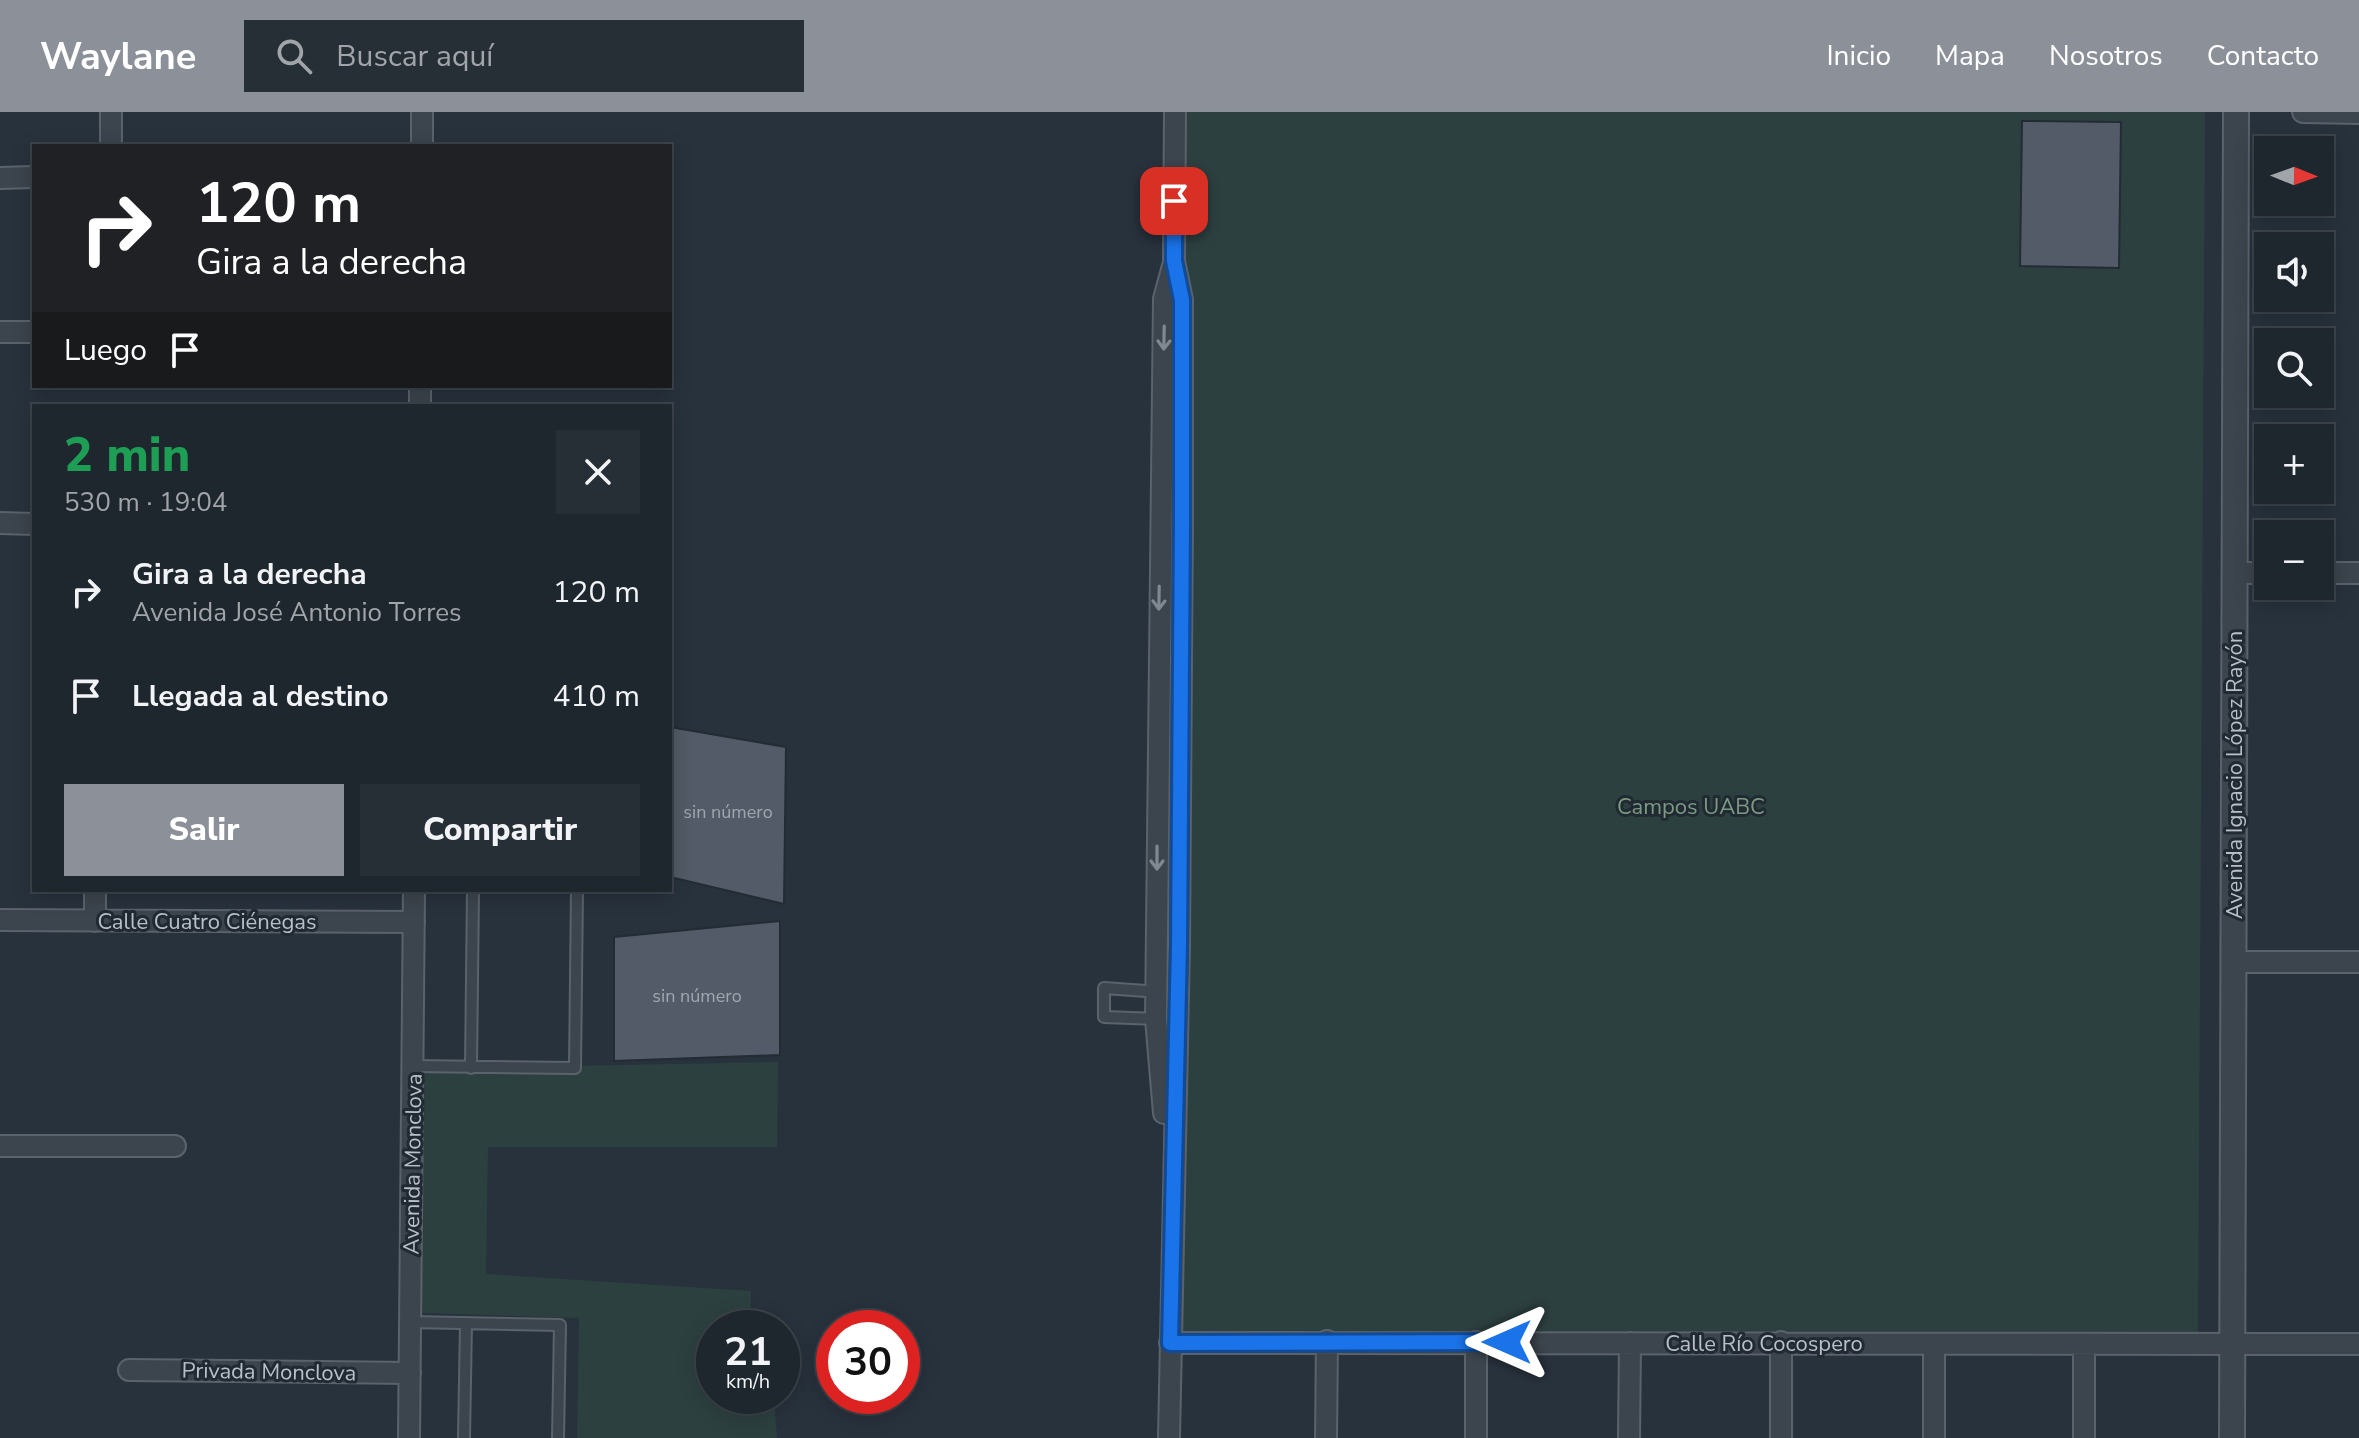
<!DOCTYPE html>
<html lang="es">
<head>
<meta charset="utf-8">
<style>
  :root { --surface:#1e262e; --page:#262e36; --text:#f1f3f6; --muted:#a1a5aa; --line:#3c434a; --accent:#8c9099 }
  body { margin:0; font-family:"Nunito Sans",sans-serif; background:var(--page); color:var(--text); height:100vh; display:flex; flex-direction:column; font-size:30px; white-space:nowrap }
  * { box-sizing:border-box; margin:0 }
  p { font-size:26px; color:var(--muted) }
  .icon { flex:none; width:44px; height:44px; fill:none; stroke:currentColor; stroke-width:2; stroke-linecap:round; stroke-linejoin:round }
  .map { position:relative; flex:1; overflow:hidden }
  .side { position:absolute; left:32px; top:292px; width:640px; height:488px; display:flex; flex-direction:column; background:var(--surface); border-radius:0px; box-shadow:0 4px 20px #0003,0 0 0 2px var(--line) }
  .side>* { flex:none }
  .top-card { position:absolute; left:32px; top:32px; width:640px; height:244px; border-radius:0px; box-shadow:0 4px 20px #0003,0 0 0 2px var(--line); background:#202124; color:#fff; overflow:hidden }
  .needle { width:52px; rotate:91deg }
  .controls { position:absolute; left:2254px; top:24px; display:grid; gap:16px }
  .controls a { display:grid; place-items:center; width:80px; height:80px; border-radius:0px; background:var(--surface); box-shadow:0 4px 20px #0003,0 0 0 2px var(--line); font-size:40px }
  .speed { position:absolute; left:696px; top:1198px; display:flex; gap:16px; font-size:40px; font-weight:700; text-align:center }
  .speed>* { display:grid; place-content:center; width:104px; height:104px; border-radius:50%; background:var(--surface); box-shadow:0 4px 20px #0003,0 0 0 2px var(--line); line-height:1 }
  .speed small { font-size:20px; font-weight:400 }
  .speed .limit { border:12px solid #d22; background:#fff; color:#111 }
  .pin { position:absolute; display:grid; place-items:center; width:68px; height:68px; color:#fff; margin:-34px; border-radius:16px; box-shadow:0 4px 12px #0006 }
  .me { position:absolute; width:88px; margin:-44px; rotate:270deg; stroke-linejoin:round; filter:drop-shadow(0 0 6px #0008) }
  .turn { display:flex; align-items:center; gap:28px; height:168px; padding:0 32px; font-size:36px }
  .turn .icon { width:104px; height:104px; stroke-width:2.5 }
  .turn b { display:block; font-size:56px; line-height:68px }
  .then { display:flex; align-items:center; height:76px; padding:0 32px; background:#0003; gap:16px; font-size:30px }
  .round { display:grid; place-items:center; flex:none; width:84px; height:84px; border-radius:0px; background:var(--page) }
  .overview { display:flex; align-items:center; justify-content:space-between; height:136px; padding:0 32px }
  h1 { font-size:48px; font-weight:800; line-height:60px; color:#1e9e55 }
  .action { display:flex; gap:16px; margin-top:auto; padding:16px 32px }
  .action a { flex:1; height:92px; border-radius:0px; background:var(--accent); color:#fff; font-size:32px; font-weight:800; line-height:92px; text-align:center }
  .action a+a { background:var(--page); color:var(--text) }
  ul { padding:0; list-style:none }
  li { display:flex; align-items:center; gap:24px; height:104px; padding:0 32px }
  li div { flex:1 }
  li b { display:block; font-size:30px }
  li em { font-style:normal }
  header { display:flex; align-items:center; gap:48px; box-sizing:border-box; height:112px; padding:0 40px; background:var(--accent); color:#fff }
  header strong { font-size:38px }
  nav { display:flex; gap:44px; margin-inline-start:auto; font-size:28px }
  .search { width:560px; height:72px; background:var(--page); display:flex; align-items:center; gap:20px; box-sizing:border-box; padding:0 28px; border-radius:0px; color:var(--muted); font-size:30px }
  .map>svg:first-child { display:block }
  .green { fill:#2d4040 }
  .building { fill:#525b67; stroke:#232b34; stroke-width:2 }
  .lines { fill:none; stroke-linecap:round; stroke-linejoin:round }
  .service-casing { stroke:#5a626b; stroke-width:14 }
  .minor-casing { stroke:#5a626b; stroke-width:24 }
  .tertiary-casing { stroke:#5a626b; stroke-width:28 }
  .service { stroke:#3c444d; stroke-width:10 }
  .minor { stroke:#3c444d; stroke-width:20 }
  .tertiary { stroke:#3c444d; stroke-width:24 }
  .oneway { stroke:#808891 }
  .route-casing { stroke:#114b97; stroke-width:20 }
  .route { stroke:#1a73e8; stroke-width:14 }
  .labels { text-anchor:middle; stroke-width:6; stroke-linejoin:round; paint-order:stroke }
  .number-label { font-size:18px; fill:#9ea6b0 }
  .street-label { font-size:22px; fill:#b8bfc8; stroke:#212932 }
  .park-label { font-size:22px; fill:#7a9b81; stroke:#212932 }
</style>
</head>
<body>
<header>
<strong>Waylane</strong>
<div class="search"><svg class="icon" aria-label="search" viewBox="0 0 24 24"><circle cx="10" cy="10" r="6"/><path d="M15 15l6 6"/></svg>Buscar aquí</div>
<nav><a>Inicio</a><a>Mapa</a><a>Nosotros</a><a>Contacto</a></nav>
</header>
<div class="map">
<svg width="2359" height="1326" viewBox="0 0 2359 1326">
  <rect width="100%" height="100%" fill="#28323d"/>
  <path class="green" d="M1186,0H2205L2198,1223L1172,1229L1183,488Z
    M778,950L777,1035H488L486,1162L751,1179L750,1216H714V1284H774L777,1326H577L579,1206L421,1201L425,957Z"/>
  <path class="building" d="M2022,9L2121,10L2119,156L2020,154Z
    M670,615L786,635L784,792L670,765Z
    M780,809V943L614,949V825Z"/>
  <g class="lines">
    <g class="service-casing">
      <path id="service" d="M1159,907L1104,905V876L1160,880
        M413,954L575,956L577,778
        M471,956L473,778
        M410,1210L560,1213L558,1326
        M464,1326L466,1211"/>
    </g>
    <g class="minor-casing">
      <path id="minor" d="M111,0V34
        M2303,0L2359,1
        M422,34V0
        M0,66L34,65
        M0,220H34
        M420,294V274
        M0,411L34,412
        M2233,461H2268
        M2320,461H2359
        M0,808L414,810
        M95,809V778
        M2234,850H2359
        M1164,1001L1156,907L1164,187L1173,154
        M0,1034H175
        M1170,1231L2359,1232
        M129,1258L410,1261
        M409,1326L414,778
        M1169,1326L1179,834L1182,408V188L1174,149L1175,0
        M1326,1326L1327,1229
        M1476,1326V1230
        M1629,1326L1630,1231
        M1781,1326V1230
        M1934,1326V1232
        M2084,1326V1233"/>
    </g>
    <g class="tertiary-casing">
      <path id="tertiary" d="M2232,1326L2236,0"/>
    </g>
    <use href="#service" class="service"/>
    <use href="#minor" class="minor"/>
    <use href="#tertiary" class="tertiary"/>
  </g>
  <defs><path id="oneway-shaft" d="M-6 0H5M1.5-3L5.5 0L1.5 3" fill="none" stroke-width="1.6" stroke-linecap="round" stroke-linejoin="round" transform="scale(2)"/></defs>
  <g class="oneway">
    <use href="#oneway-shaft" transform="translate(1164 226) rotate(91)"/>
    <use href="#oneway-shaft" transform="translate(1159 486) rotate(91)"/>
    <use href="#oneway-shaft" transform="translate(1157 746) rotate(90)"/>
  </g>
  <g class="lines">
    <g class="route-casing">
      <path id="route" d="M1174,89V149L1182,188V408L1179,834L1170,1231L1507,1230"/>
    </g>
    <use href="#route" class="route"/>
  </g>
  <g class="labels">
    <g class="number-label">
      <text x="728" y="706">sin número</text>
      <text x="697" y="890">sin número</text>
    </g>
    <g class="street-label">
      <text transform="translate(2234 663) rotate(-90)" y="8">Avenida Ignacio López Rayón</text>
      <text x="207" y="817">Calle Cuatro Ciénegas</text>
      <text transform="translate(412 1052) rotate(-89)" y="8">Avenida Monclova</text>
      <text x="1764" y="1239">Calle Río Cocospero</text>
      <text transform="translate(269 1259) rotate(1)" y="8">Privada Monclova</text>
    </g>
    <g class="park-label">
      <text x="1691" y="702">Campos UABC</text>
    </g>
  </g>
</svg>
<div class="controls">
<a><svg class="needle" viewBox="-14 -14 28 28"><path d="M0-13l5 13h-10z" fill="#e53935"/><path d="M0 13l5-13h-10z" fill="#a1a5aa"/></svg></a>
<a><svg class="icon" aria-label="sound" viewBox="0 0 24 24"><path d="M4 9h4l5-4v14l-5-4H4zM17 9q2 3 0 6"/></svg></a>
<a><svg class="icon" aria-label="search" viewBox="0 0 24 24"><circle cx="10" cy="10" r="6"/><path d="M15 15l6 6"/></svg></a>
<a>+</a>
<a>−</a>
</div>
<div class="speed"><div>21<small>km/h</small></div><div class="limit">30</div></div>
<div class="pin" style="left:1174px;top:89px;background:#d93025"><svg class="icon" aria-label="arrive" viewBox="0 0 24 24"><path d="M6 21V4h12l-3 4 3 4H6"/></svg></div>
<svg class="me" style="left:1507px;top:1230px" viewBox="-20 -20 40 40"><path d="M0-17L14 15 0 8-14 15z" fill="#1a73e8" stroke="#fff" stroke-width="4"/></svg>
<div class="top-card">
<div class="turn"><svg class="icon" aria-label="right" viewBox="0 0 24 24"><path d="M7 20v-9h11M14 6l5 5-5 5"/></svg><div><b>120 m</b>Gira a la derecha</div></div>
<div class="then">Luego<svg class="icon" aria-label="arrive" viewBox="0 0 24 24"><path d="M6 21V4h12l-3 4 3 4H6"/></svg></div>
</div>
<section class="side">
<div class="overview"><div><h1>2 min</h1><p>530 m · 19:04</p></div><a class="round"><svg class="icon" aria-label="close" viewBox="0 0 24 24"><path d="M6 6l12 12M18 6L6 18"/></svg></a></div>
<ul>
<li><svg class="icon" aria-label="right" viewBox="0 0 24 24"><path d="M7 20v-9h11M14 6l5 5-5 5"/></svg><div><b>Gira a la derecha</b><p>Avenida José Antonio Torres</p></div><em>120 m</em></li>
<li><svg class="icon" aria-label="arrive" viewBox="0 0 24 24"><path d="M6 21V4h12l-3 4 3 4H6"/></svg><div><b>Llegada al destino</b></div><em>410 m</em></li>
</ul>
<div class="action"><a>Salir</a><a>Compartir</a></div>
</section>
</div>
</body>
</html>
